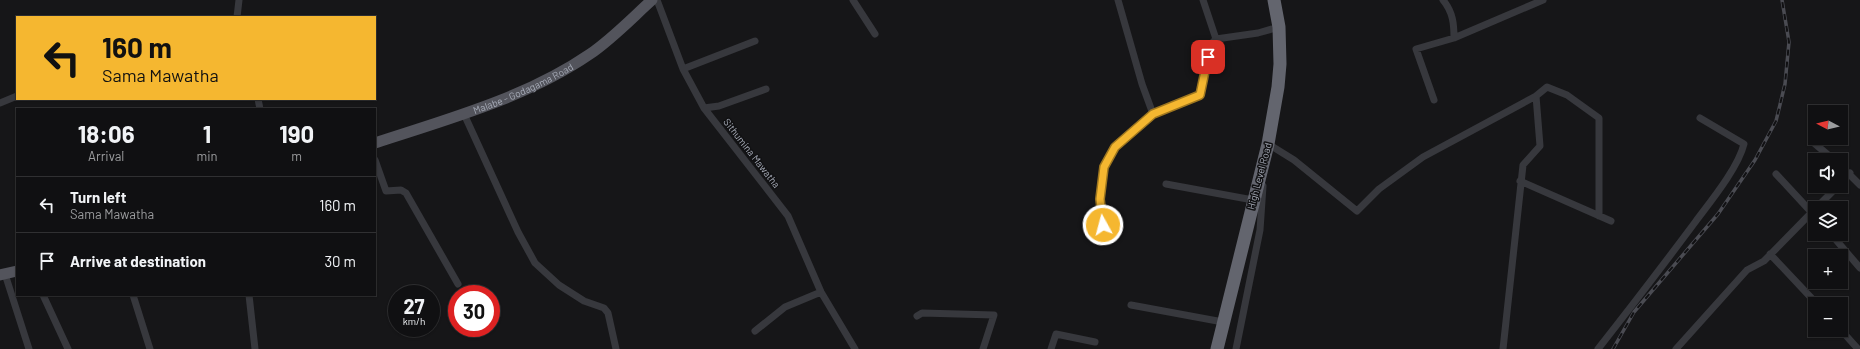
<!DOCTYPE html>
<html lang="en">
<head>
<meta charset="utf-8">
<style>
  :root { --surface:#101012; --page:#1e1e20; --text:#f1f3f6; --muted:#9c9d9f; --line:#303032 }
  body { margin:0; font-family:Barlow,sans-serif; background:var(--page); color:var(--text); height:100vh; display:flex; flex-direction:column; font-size:15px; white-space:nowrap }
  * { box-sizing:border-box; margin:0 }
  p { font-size:13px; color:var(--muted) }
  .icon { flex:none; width:22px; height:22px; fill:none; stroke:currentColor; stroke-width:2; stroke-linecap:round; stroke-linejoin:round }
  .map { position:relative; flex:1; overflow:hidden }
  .details { position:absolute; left:16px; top:108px; width:360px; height:188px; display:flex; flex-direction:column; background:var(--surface); border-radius:0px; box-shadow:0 1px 3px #0004,0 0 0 1px var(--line) }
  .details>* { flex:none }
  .guide { position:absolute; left:16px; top:16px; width:360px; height:84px; border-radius:0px; box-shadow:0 1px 3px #0004,0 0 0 1px var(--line); background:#f5b730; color:#111; overflow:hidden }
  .needle { width:26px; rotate:277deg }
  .fabs { position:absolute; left:1808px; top:105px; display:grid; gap:8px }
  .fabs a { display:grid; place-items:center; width:40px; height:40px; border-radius:0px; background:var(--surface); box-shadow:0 1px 3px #0004,0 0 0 1px var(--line); font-size:20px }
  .speed { position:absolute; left:388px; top:285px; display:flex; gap:8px; font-size:20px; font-weight:700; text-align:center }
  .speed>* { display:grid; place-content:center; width:52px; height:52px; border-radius:50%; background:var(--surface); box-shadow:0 1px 3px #0004,0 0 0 1px var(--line); line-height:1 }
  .speed small { font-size:10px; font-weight:400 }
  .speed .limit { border:6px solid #d22; background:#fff; color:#111 }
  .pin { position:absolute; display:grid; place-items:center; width:34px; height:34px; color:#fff; margin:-17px; border-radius:8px; box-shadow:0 2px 6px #0006 }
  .me { position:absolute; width:44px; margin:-22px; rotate:353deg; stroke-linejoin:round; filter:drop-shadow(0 0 3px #0008) }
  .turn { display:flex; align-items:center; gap:14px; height:84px; padding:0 20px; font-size:18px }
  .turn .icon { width:52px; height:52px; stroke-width:2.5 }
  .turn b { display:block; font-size:28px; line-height:34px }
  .eta { display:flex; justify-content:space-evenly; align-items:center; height:68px; text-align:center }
  .eta b { font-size:24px; font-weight:700; line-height:28px }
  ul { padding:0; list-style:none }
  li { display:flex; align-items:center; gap:12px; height:56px; padding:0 20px; border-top:1px solid var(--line) }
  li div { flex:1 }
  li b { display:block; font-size:15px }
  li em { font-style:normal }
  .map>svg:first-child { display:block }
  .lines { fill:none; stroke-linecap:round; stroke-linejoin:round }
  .street { stroke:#37383d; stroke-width:7 }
  .primary { stroke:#53545c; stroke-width:11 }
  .highway { stroke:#63656e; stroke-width:13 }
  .rail-casing { stroke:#4a4b52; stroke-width:3.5 }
  .rail { stroke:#111113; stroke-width:2; stroke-dasharray:6; stroke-linecap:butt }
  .route-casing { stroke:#9f771f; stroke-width:10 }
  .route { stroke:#f5b730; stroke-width:7 }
  .labels { text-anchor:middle; stroke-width:3; stroke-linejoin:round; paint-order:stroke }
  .street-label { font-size:10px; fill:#a7acb8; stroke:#111113 }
</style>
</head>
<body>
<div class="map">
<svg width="1860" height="349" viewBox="0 0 1860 349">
  <rect width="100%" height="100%" fill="#161618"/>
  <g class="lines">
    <path class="street" d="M657,0L683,69L704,108L788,216L821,292L855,349
      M853,0L875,34
      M1118,0L1142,84L1153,114
      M1203,0L1216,39
      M1443,0C1453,12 1454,24 1454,38
      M237,17L239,0
      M683,69L755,41
      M1536,96L1547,87L1567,95L1599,118V216
      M258,99L260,109
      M1434,100L1416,49L1454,38L1543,0
      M0,103L17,96
      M704,108L719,106L766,89
      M464,114L518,232L535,263L559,285L584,301L604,308L608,313L616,349
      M1814,143L1834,160
      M1268,144L1294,160L1357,211L1379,189L1423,157L1536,96L1540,146L1523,165L1503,349
      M375,160L386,191L401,190L406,193L458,284
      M1841,166L1860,185
      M1776,174L1814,215
      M1520,181L1611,221
      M1841,182L1850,173
      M1166,184L1253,200
      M1816,208L1838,186
      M1103,225L1100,199L1104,167L1115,147L1153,114L1199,95L1211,44L1216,39L1258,33L1279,27
      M1831,234L1860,268
      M1770,254L1817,304
      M5,274L29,349
      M43,295L68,349
      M133,295L150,349
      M249,295L255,349
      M1131,305L1223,322
      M917,316L922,313L994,315L983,349
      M1841,330L1858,349
      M755,331L785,307L821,292
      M1051,349L1056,334L1095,342
      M1236,349L1260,230L1263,186
      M1598,349C1631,307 1664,264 1696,221C1711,201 1738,168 1744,144L1700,118
      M1676,349L1747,270L1764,261L1815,209"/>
    <g class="primary">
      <path id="s1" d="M375,143C448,119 526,98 590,54C612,39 632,18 652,0"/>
      <path d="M0,275L17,271"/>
    </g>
    <path class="highway" d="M1217,349L1268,144L1278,87L1280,64L1279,27L1274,0"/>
    <g class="rail-casing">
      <path id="rail" d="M1613,349L1634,312L1718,214L1755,160L1776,121L1785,84L1789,42L1782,0"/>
    </g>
    <use href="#rail" class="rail"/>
  </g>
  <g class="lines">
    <g class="route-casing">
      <path id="route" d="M1103,225L1100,199L1104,167L1115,147L1153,114L1200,95L1208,57"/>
    </g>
    <use href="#route" class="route"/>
  </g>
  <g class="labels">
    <g class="street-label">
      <text dy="4" stroke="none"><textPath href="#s1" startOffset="158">Malabe - Godagama Road</textPath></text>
      <text transform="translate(752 153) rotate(52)" y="4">Sithumina Mawatha</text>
      <text transform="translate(1259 176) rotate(-75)" y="4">High Level Road</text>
    </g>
  </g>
</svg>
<div class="fabs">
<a><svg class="needle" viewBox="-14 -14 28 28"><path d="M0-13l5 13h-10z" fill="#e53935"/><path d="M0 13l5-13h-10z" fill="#9c9d9f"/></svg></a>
<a><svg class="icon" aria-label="sound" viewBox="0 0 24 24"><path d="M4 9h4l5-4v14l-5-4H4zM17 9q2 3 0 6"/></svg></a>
<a><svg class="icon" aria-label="layers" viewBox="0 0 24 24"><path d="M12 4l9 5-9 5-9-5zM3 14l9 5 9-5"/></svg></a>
<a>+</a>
<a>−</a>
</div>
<div class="speed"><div>27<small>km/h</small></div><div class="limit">30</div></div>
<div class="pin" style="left:1208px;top:57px;background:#d93025"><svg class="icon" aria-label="arrive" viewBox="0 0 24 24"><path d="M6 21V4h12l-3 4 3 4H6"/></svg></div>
<svg class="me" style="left:1103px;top:225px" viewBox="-20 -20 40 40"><circle r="17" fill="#f5b730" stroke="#fff" stroke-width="3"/><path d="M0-11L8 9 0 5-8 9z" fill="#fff"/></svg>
<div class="guide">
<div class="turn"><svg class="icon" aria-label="left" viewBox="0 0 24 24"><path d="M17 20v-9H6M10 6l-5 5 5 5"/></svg><div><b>160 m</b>Sama Mawatha</div></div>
</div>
<section class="details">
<div class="eta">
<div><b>18:06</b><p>Arrival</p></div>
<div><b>1</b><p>min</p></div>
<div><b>190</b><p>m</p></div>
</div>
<ul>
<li><svg class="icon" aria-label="left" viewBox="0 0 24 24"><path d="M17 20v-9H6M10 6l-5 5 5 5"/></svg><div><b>Turn left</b><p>Sama Mawatha</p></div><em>160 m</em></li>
<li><svg class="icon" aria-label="arrive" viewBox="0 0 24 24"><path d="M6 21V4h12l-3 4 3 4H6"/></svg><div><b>Arrive at destination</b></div><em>30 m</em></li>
</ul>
</section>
</div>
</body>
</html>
